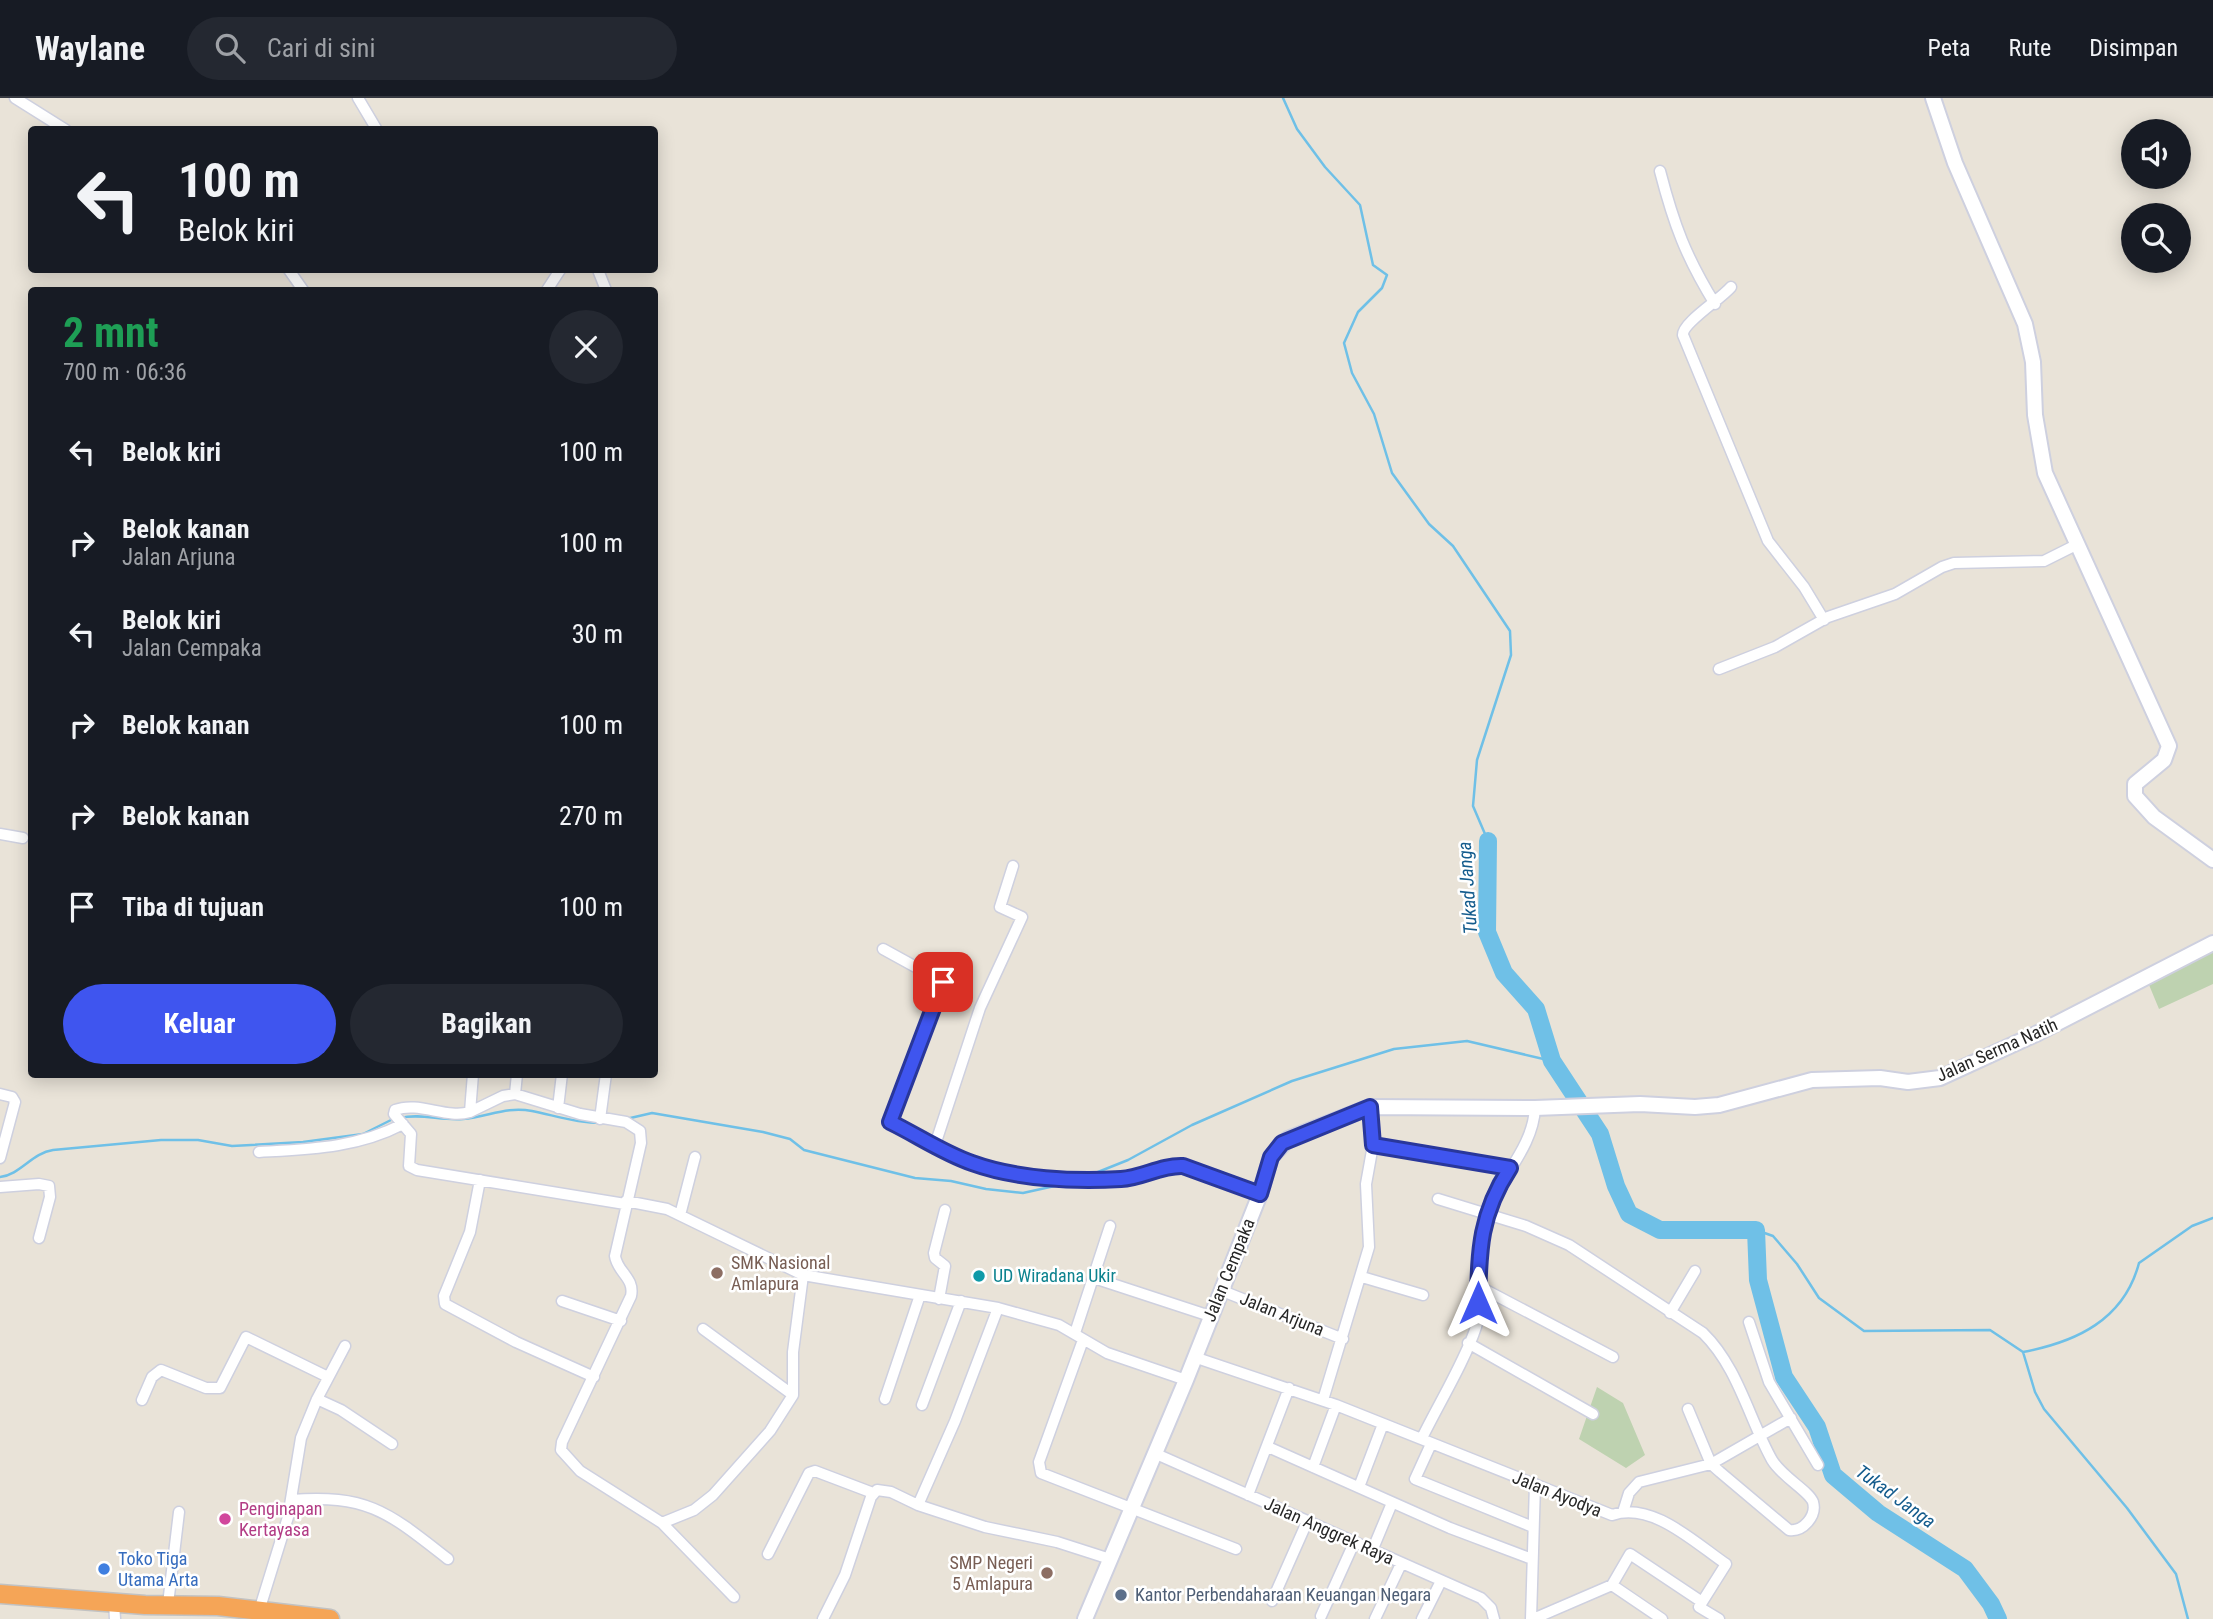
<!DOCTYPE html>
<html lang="id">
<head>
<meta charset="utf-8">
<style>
  :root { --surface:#171b24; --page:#242831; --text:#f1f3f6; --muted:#9ea1a6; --line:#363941; --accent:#3f55ef }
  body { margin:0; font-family:"Roboto Condensed",sans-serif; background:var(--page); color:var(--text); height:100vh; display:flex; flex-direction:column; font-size:26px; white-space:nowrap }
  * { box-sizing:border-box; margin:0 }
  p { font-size:23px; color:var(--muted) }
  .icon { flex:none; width:38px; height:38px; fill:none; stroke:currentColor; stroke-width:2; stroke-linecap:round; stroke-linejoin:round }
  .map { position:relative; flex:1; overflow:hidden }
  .details { position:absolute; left:28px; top:189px; width:630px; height:791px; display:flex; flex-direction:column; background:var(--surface); border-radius:7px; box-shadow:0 4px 18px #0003 }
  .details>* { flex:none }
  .guide { position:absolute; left:28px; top:28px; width:630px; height:147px; border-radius:7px; box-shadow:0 4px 18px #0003; background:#171b24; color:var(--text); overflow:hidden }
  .fabs { position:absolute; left:2121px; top:21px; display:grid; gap:14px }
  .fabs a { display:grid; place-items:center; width:70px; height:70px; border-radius:50%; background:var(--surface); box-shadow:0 4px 18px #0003; font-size:35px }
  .pin { position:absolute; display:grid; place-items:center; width:60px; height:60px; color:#fff; margin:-30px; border-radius:14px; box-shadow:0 4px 10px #0006 }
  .me { position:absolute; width:77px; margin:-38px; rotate:0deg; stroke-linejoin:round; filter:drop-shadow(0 0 5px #0008) }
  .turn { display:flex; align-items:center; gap:24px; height:147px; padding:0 35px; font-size:32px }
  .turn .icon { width:91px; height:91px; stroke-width:2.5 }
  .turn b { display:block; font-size:49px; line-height:60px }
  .round { display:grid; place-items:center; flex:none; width:74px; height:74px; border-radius:37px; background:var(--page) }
  .overview { display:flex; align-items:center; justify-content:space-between; height:119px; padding:0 35px }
  h1 { font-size:42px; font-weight:700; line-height:52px; color:#1e9e55 }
  .primary-button { display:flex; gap:14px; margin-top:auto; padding:14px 35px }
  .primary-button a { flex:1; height:80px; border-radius:42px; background:var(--accent); color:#fff; font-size:28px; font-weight:700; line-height:80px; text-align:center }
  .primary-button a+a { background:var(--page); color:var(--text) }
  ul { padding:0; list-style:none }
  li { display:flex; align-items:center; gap:21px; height:91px; padding:0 35px }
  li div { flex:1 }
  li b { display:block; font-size:26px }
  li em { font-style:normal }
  header { display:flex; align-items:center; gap:42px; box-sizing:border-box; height:98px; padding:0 35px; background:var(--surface); border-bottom:2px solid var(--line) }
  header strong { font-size:33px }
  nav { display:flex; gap:38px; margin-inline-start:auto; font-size:24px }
  .search { width:490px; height:63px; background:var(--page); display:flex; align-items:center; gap:18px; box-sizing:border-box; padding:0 24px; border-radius:38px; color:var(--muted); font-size:26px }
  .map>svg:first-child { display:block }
  .cemetery { fill:#bed2b0 }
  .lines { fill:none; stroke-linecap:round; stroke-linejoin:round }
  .stream { stroke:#6fc0e7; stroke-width:2.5 }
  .river { stroke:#6fc0e7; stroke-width:18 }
  .street-casing { stroke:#ced0df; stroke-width:13 }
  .secondary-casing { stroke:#ced0df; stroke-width:18 }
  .highway-casing { stroke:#c2c2c2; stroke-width:21 }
  .street { stroke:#fff; stroke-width:10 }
  .secondary { stroke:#fff; stroke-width:14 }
  .highway { stroke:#f5a557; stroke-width:18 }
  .route-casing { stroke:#29379b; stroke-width:18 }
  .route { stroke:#3f55ef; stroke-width:12 }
  .education-dot { fill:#8d6e63; stroke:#fff; stroke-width:2.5 }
  .culture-dot { fill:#0f9aa8; stroke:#fff; stroke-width:2.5 }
  .hotel-dot { fill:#d1479c; stroke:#fff; stroke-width:2.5 }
  .shop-dot { fill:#3f7fe0; stroke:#fff; stroke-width:2.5 }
  .service-dot { fill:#5c6f8a; stroke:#fff; stroke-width:2.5 }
  .labels { text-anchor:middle; stroke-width:5; stroke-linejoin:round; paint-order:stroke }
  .street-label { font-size:18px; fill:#262626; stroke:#fff }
  .education-label { font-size:18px; fill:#785e54; stroke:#fff; text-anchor:start }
  .culture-label { font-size:18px; fill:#0d838f; stroke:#fff; text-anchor:start }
  .hotel-label { font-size:18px; fill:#b23c85; stroke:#fff; text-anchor:start }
  .shop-label { font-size:18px; fill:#366cbe; stroke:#fff; text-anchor:start }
  .service-label { font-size:18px; fill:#4e5e75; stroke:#fff; text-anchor:start }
  .water-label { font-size:19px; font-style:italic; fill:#145c8d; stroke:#fff }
</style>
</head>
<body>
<header>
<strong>Waylane</strong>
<div class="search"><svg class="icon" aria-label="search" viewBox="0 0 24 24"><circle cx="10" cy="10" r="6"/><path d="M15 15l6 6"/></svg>Cari di sini</div>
<nav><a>Peta</a><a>Rute</a><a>Disimpan</a></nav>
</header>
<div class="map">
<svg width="2213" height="1521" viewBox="0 0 2213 1521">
  <rect width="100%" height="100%" fill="#e9e3d8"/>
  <path class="cemetery" d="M2213,850V886L2159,911L2147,882Z
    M1597,1289L1623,1305L1645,1357L1626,1370L1579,1341Z"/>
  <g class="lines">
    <path class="stream" d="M1283,0L1297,31L1325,69L1360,107L1373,167L1387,177L1382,190L1358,214L1344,245L1352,275L1374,316L1392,375L1429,426L1453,448L1510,533L1511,557L1477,662L1473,708L1488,743
      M400,1020C421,1015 441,1023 463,1021C488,1019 506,1008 532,1013C557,1018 580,1026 606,1025
      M626,1021L652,1015L763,1034L790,1041L804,1052L915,1080L951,1083L986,1091L1023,1095L1068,1085
      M1088,1078L1128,1062L1192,1027L1292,983L1394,951L1467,943L1552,963
      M0,1079C20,1077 32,1055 53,1052L161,1042H198L232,1048L303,1044L363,1036L393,1021
      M1756,1132L1773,1138L1797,1166L1819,1200L1864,1233L1990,1232L2023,1254C2076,1244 2124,1222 2139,1165L2192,1128L2213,1120
      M2023,1254L2035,1294L2044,1311L2127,1410L2176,1476L2188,1521"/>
    <path class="river" d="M1488,743L1487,834L1504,875L1536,911L1552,963L1600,1036L1616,1088L1629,1116L1660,1132H1756L1758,1182L1784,1279L1817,1329L1833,1377L1878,1415L1965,1471L1991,1506L1998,1521"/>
    <g class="street-casing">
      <path id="street" d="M15,0L66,32
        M358,0L377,32
        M1660,73C1674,127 1686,159 1715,206
        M289,172L303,192
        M598,172L606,192
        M1731,189C1721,201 1682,225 1683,237L1768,443L1804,489L1824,522
        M547,192L560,172
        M1719,571L1775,549L1828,519L1895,496L1942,469L1954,465L2044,463L2078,446
        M0,736L23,740
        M883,851L943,884L890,1024C917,1037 943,1055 972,1065C1016,1080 1074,1084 1121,1081C1142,1080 1161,1067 1183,1068L1260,1096
        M473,976L470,1014L503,998L515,996L580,1016L626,1024L640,1033L641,1045L615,1158C617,1174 635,1180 631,1198L562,1344L561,1352L580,1373L662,1425L734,1499
        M0,996L12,999L15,1004L0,1060
        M515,996L517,976
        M558,1010L562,976
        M470,1014C446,1021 419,1003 395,1012L394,1016L411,1036L409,1068L417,1072L625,1106
        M600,1021L606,976
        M935,1047L980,910L1022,819L1000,809L1013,768
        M1373,1047L1510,1070
        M259,1054C310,1051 357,1050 403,1026
        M480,1082L470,1134L444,1198L445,1206L516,1244L594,1279
        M0,1089L39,1086L49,1088L50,1099L39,1140
        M1438,1101L1526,1128L1569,1147L1703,1235C1738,1269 1749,1321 1772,1362C1782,1379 1809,1393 1813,1404C1817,1418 1803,1434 1789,1432L1720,1374L1711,1366L1688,1311
        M626,1103L667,1111L803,1177L998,1210L1059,1227L1107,1255L1186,1282
        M680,1117L695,1059
        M1362,1179L1423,1197
        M1094,1180L1210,1218
        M1478,1188L1613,1259
        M1220,1192L1343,1241
        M939,1201L945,1168L935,1160L934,1155L945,1112
        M562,1203L621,1223
        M1670,1215L1695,1173
        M1749,1224L1769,1284L1818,1367
        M703,1231L793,1297
        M1075,1235L1110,1128
        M1083,1242L1039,1364L1041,1375L1236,1451
        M1468,1245L1593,1316
        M1194,1259L1336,1307L1612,1417C1652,1403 1695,1445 1726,1466L1699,1509L1719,1521
        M317,1301L341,1312L392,1346
        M885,1301L920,1197
        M142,1302L152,1279L161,1272L206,1290H220L246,1239L328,1279
        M1323,1302L1369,1149L1366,1086L1373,1047L1370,1009
        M922,1307L961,1203
        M1422,1340C1438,1307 1465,1263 1476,1229C1486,1196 1471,1155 1486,1116C1500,1079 1533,1050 1535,1010
        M1431,1346L1415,1381L1533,1429
        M1268,1349L1450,1430L1532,1461
        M1154,1355L1481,1500L1491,1510L1494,1521
        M1313,1369L1336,1307
        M1359,1389L1383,1326
        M1248,1397L1289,1290
        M291,1402C369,1396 389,1415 448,1461
        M918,1407L955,1323L998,1210
        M1623,1414L1629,1395L1639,1384L1711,1366L1791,1320
        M662,1425L694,1412L713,1397L770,1333L793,1297V1254L803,1177
        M1372,1453L1392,1405
        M768,1456L809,1375L815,1373L873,1395
        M1612,1487L1630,1456L1702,1504
        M1272,1503L1307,1424
        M114,1504L115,1521
        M168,1506L179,1414
        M259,1513L288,1419L301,1340L317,1301L345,1248
        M1321,1518L1354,1445
        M823,1521L845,1477L871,1399L877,1392L891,1394L918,1407L985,1429L1057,1444L1110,1461
        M1375,1521L1401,1466
        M1422,1521L1441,1483
        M1531,1521L1535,1386
        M1533,1521L1612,1487L1662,1521"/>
    </g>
    <g class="secondary-casing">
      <path id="secondary" d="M1933,0L1955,65L2025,226L2033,264L2035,317L2045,375L2169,648L2164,662L2135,686V698L2154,719L2213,762
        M1085,1521L1186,1282L1260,1096L1271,1059L1288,1041L1370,1009L1535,1010L1640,1006L1695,1009L1719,1007L1812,982L1880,980L1908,984L1940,980L2038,935L2213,845"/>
    </g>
    <g class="highway-casing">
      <path id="highway" d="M0,1496L145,1507L218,1508L330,1521"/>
    </g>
    <use href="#street" class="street"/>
    <use href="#secondary" class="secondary"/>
    <use href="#highway" class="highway"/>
  </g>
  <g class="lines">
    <g class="route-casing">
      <path id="route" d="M943,884L890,1024C917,1037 943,1055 972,1065C1016,1081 1074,1084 1121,1081C1142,1080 1161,1067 1183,1068L1260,1096L1271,1059L1282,1045L1370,1009L1373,1047L1510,1070C1480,1116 1479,1151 1478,1205"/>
    </g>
    <use href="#route" class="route"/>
  </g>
  <g class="education-dot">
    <circle cx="717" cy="1175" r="7"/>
    <circle cx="1047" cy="1475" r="7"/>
  </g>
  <circle class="culture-dot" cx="979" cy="1178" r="7"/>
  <circle class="hotel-dot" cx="225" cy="1421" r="7"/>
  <circle class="shop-dot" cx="104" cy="1471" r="7"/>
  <circle class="service-dot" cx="1121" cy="1497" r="7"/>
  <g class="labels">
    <g class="street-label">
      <text transform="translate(1997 952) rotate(-24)" y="6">Jalan Serma Natih</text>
      <text transform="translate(1229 1172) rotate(-68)" y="6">Jalan Cempaka</text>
      <text transform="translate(1282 1216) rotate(22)" y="6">Jalan Arjuna</text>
      <text transform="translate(1557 1396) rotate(22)" y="6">Jalan Ayodya</text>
      <text transform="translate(1329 1433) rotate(24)" y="6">Jalan Anggrek Raya</text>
    </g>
    <g class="education-label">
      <text x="731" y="1171">SMK Nasional<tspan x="731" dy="21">Amlapura</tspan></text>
      <text x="1033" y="1471" text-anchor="end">SMP Negeri<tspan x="1033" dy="21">5 Amlapura</tspan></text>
    </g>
    <g class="culture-label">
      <text x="993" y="1184">UD Wiradana Ukir</text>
    </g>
    <g class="hotel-label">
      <text x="239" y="1417">Penginapan<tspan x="239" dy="21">Kertayasa</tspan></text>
    </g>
    <g class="shop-label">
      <text x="118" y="1467">Toko Tiga<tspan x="118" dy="21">Utama Arta</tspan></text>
    </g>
    <g class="service-label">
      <text x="1135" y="1503">Kantor Perbendaharaan Keuangan Negara</text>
    </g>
    <g class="water-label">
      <text transform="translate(1467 790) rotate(-94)" y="7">Tukad Janga</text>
      <text transform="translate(1896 1398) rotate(36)" y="7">Tukad Janga</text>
    </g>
  </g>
</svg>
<div class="fabs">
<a><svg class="icon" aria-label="sound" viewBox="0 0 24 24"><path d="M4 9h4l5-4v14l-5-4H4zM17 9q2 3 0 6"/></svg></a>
<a><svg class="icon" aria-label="search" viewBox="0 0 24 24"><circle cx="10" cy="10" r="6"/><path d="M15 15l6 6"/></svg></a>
</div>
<div class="pin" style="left:943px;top:884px;background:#d93025"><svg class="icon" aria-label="arrive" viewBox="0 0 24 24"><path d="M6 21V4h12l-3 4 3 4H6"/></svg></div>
<svg class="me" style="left:1478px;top:1205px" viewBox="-20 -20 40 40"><path d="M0-17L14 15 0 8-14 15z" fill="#3f55ef" stroke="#fff" stroke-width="4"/></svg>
<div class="guide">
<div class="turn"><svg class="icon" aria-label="left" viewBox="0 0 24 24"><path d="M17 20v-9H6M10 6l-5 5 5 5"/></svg><div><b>100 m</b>Belok kiri</div></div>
</div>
<section class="details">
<div class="overview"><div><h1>2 mnt</h1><p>700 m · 06:36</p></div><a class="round"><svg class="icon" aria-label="close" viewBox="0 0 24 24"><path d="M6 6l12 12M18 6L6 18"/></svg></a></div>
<ul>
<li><svg class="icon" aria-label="left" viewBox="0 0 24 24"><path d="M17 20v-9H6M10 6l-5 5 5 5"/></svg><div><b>Belok kiri</b></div><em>100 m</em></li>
<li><svg class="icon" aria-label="right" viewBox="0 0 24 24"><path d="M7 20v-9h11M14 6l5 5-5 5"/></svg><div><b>Belok kanan</b><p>Jalan Arjuna</p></div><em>100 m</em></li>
<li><svg class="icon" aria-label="left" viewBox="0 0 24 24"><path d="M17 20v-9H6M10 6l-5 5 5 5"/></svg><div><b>Belok kiri</b><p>Jalan Cempaka</p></div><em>30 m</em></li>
<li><svg class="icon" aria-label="right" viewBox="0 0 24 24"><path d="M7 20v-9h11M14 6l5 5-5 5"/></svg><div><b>Belok kanan</b></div><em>100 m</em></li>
<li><svg class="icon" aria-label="right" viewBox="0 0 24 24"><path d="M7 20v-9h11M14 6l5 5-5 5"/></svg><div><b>Belok kanan</b></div><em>270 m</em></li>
<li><svg class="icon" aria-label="arrive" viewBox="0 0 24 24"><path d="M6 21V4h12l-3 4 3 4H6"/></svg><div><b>Tiba di tujuan</b></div><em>100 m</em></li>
</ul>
<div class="primary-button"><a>Keluar</a><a>Bagikan</a></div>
</section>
</div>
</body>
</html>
